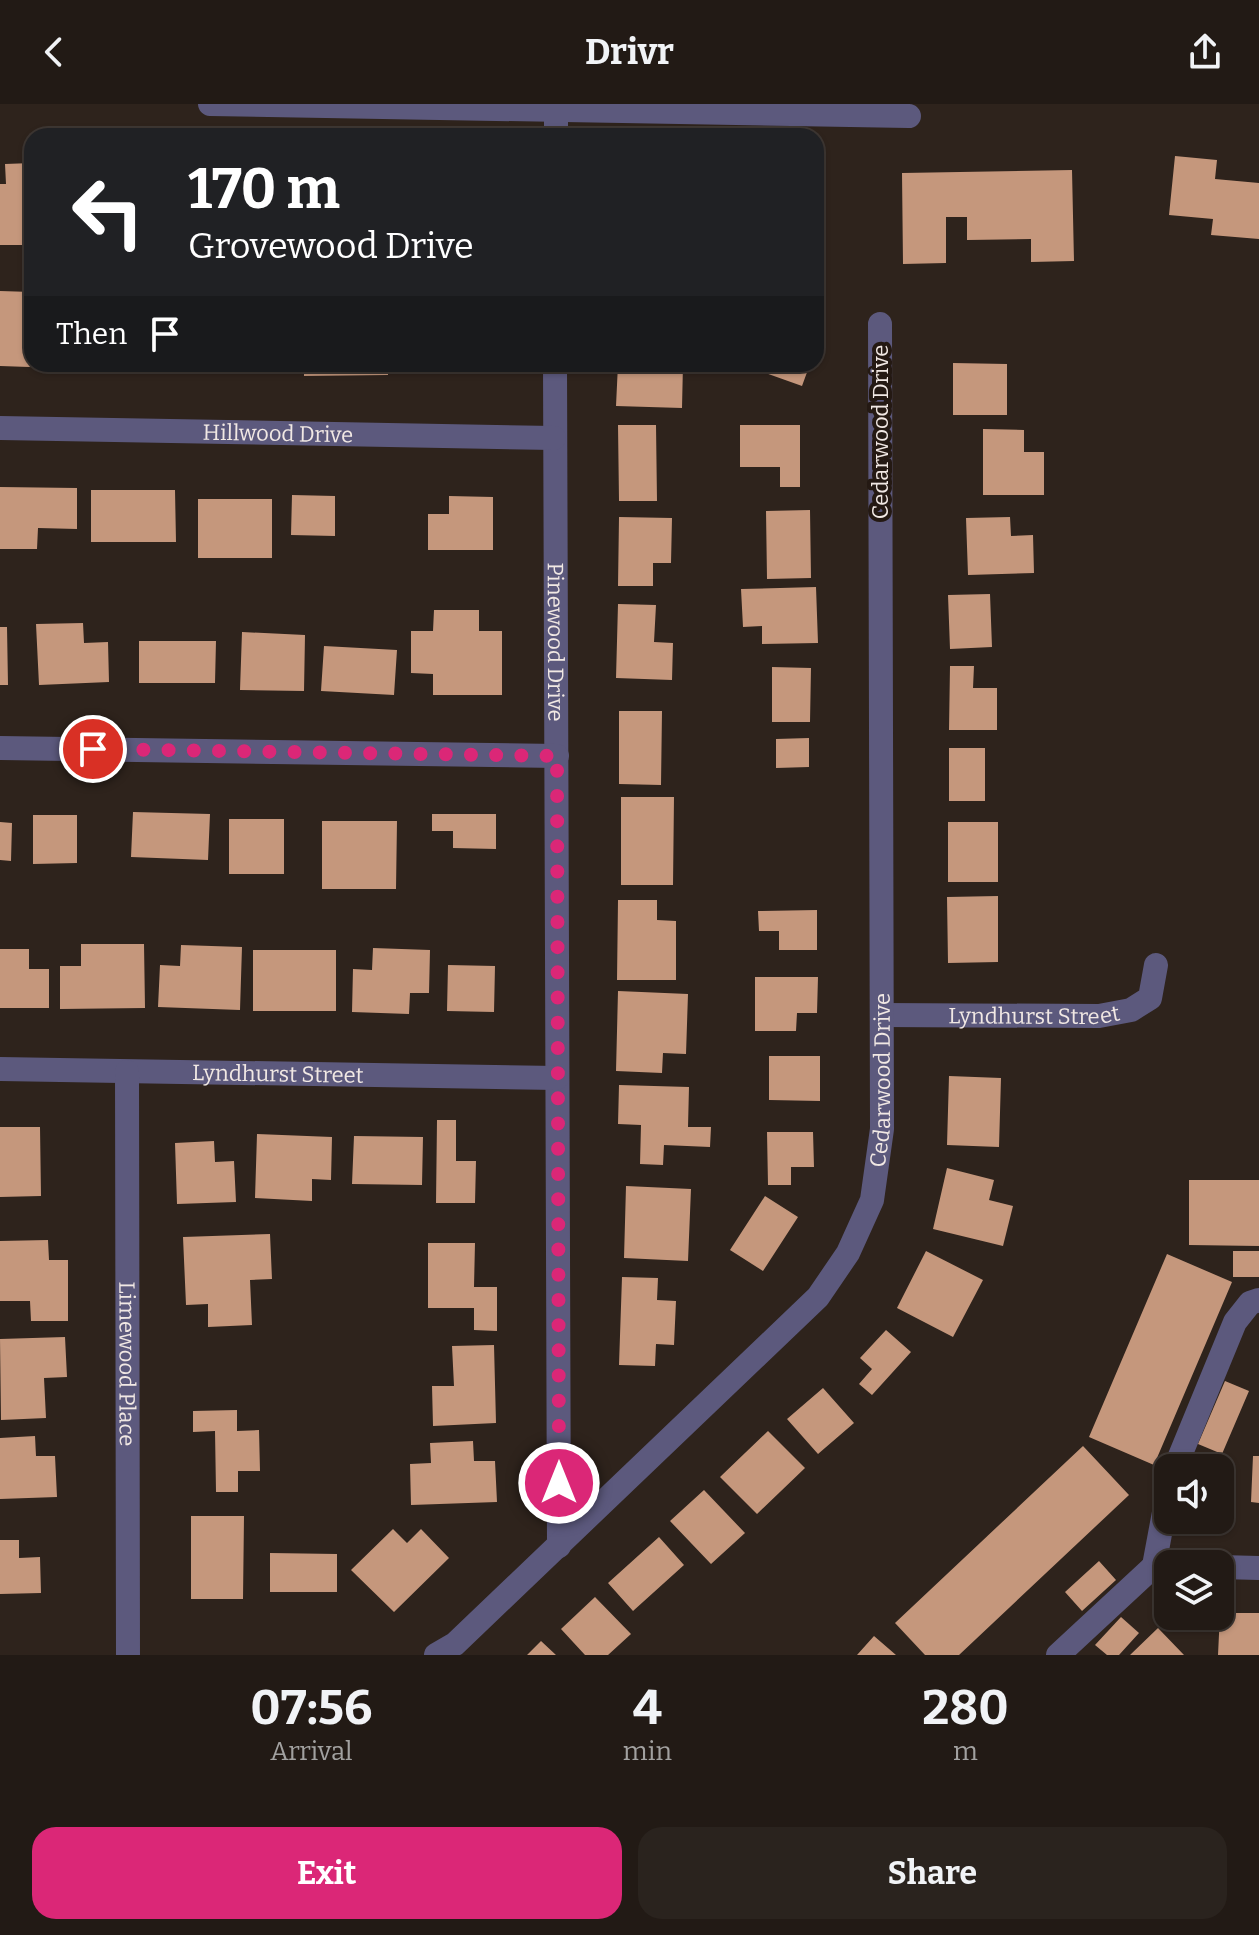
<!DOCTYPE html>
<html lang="en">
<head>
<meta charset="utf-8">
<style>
  :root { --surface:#221a15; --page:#2a231e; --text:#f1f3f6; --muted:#a2a1a0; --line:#3f3834; --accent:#db2777 }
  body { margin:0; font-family:Bitter,serif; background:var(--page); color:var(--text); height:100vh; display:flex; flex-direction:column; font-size:30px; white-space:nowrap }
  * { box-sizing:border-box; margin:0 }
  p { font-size:26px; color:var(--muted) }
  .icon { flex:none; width:44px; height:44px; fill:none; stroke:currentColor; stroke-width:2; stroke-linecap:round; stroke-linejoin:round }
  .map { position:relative; height:1551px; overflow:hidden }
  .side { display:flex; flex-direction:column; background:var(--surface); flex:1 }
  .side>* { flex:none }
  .guide { position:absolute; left:24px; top:24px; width:800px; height:244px; border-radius:24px; box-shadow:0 2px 6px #0004,0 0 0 2px var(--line); background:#202124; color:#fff; overflow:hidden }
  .fabs { position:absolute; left:1154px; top:1350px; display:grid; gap:16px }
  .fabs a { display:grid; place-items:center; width:80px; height:80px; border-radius:16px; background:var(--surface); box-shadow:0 2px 6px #0004,0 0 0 2px var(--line); font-size:40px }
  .pin { position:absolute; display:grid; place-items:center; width:68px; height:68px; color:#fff; margin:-34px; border:4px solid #fff; border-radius:50%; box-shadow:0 2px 8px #0007 }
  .me { position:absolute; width:88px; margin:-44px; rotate:0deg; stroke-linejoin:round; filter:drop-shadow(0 0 6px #0008) }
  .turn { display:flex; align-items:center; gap:28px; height:168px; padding:0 32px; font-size:36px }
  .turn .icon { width:104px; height:104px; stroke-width:2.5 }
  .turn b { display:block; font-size:56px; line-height:68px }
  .then { display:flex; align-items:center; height:76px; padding:0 32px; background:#0003; gap:16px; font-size:30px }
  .eta { display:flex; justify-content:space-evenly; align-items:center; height:136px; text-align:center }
  .eta b { font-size:48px; font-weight:700; line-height:56px }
  .button { display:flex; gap:16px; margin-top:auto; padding:16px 32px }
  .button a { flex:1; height:92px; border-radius:24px; background:var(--accent); color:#fff; font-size:32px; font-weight:700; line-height:92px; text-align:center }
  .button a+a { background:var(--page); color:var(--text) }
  header { display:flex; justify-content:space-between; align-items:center; height:104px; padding:0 32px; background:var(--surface); font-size:36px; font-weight:700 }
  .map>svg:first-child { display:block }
  .building { fill:#c5977c }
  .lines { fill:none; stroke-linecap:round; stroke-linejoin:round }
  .minor { stroke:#5c597d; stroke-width:24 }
  .route { stroke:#db2777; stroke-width:14; stroke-dasharray:0 25.2 }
  .labels { text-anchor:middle; stroke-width:8; stroke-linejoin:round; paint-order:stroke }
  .street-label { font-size:22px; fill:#f1e8e4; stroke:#241913 }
</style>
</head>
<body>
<header><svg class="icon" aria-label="back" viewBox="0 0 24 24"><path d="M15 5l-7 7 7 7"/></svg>Drivr<svg class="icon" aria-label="share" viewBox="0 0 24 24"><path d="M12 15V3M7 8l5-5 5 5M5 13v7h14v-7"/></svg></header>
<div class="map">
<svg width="1259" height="1551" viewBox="0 0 1259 1551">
  <rect width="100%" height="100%" fill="#2e231c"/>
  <path class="building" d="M1175,52L1217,56L1215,75L1259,79V135L1211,131L1213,115L1169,111Z
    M32,59L30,141H0V80H6L5,60Z
    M1072,66L1074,157L1031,158V135L967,136V113H946V159L903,160L902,69Z
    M0,187L32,188V260H58V264L0,262Z
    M953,259L1007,260V311H953Z
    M83,260H171V264H83Z
    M193,260H287V267L193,263Z
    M304,260H388V271L304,272Z
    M467,260H500L499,264L467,263Z
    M618,260H683L682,304L616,302Z
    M762,260H810L802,282L760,267Z
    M618,321H656L657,397H619Z
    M740,321H800V383H780V363H740Z
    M983,325L1024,326V348H1044V391H983Z
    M0,383L77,384V425L38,424L37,445H0Z
    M91,386H175L176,438H91Z
    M292,391L335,392V432L291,431Z
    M449,392L493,393V446H428V410H449Z
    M198,395H272V454H198Z
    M810,406L811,474L767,475L766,407Z
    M619,413L672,414L671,459H653V482H618Z
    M1010,413L1011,432L1033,431L1034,469L968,471L966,414Z
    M816,483L818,539L762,540V522L743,523L741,485Z
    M990,490L992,543L950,545L948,491Z
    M618,500L656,501L654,538L673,539L672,576L616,574Z
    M434,506H479V527H502V591H433V570L411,569V527H433Z
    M83,519L84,539L108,538L109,578L39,581L36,520Z
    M0,523H7L8,581H0Z
    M242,528L305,531L304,587L240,586Z
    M139,537H216L215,579H139Z
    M324,542L397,546L394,591L321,587Z
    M950,562H974L973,584H997V626H949Z
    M772,563L811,564L810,618H772Z
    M619,607H662L661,681L619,680Z
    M809,634V663L776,664V635Z
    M949,644H985V697H949Z
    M621,693H674L673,781H621Z
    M133,708L210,710L208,756L131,753Z
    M432,710H496V745L453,744V727H432Z
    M33,711H77V759L33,760Z
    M229,715H284V770H229Z
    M322,717H397L396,785H322Z
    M0,718L12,719L11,757L0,756Z
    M948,718H998V778H948Z
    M998,792V858L948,859L947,793Z
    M618,796H657V816L676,817V876H617Z
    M817,806V846H779V827H759L758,807Z
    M81,840H144L145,904L60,905V862H81Z
    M181,841L242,843L240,906L158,903L160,861L180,862Z
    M373,844L430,846L429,889H410L409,910L352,908L353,865L372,866Z
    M0,845H29V865H49V904H0Z
    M253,846H336V907H253Z
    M448,861L495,862L494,908L447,907Z
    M755,873H818L817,909H797L796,927H755Z
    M618,887L688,890L686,950L663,949L662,969L616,967Z
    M769,952H820V997L769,996Z
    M949,972L1001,974L999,1043L947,1041Z
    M619,981L689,983L688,1023H711L710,1043L664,1041L663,1061L640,1060L641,1021L618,1020Z
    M437,1016H456V1057H476L475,1099H436Z
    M0,1023H40L41,1092L0,1093Z
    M767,1028H813L814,1063H791V1081H768Z
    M257,1030L332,1033L331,1076L312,1075V1097L255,1094Z
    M354,1032L423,1033L422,1081L352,1080Z
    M214,1037L215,1058L234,1057L236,1098L177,1100L175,1039Z
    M947,1064L994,1076L989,1096L1013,1102L1003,1142L933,1125Z
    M1189,1076H1259V1142L1189,1141Z
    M626,1082L691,1085L688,1157L624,1154Z
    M765,1092L798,1113L763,1167L730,1146Z
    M270,1130L272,1175L250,1176L252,1221L208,1223V1200L186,1201L183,1133Z
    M48,1136L49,1156H68V1217H31L30,1197H0V1137Z
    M428,1139H475L474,1183H497V1227L474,1226V1204H428Z
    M926,1147L983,1176L953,1233L897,1204Z
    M1233,1147H1259V1173H1233Z
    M1167,1150L1232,1178L1154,1361L1089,1333Z
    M622,1173L658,1174L657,1196L676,1197L674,1241L656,1240L655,1262L619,1261Z
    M886,1226L911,1248L872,1291L859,1280L872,1265L860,1254Z
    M65,1233L67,1273L44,1274L46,1314L1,1316L0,1235Z
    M494,1241L496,1319L433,1322L432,1282H454L452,1242Z
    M1225,1277L1249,1287L1222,1350L1198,1340Z
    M823,1284L854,1319L818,1350L787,1315Z
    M237,1306V1327L259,1326L260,1367H238V1388H216L215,1327L193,1328V1307Z
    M768,1327L805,1364L757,1410L720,1373Z
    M35,1332L36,1352H55L57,1393L0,1395V1334Z
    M473,1337L474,1357H495L497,1398L411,1401L410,1360L431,1359L430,1339Z
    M1083,1342L1129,1391L959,1551H925L895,1519Z
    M1253,1352H1259V1399L1251,1398Z
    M704,1386L745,1429L711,1460L670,1417Z
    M191,1412H244L243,1495H191Z
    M393,1425L407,1439L421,1425L449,1454L394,1508L351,1466Z
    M659,1433L684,1461L633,1507L608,1479Z
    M0,1436H19V1454L40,1453L41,1489L0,1490Z
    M270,1449L337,1450V1488H270Z
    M1099,1457L1116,1476L1082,1507L1065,1488Z
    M595,1493L631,1530L608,1551H585L561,1525Z
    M1220,1509H1259V1551H1218Z
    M1121,1513L1139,1529L1119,1551H1107L1095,1541Z
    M1158,1524L1184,1551H1130Z
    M874,1532L896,1551H857Z
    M541,1537L556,1551H527Z"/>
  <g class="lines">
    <g class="minor">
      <path d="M210,0L909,12"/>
      <path d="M556,32V0"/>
      <path id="s1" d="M555,260L559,1442"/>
      <path id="s2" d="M0,324L554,334"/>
      <path d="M0,644L557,652"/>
      <path id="s3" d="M882,911L1099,912L1131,906L1150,894L1156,861"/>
      <path id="s4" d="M0,965L557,974"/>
      <path id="s5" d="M127,968L128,1551"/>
      <path d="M1175,1364L1235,1218L1250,1199L1259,1196"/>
      <path d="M1154,1462L1168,1387"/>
      <path d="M1220,1463L1259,1464"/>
      <path id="s6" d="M436,1551L455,1540L818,1193L848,1149L872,1096L882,1025L880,220"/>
      <path d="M1058,1551L1154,1462H1168"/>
    </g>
  </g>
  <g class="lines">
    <path class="route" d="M93,645L557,652L559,1379"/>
  </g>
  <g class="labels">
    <g class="street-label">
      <text transform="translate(880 328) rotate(-90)" y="8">Cedarwood Drive</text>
      <text dy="8" stroke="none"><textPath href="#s2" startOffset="278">Hillwood Drive</textPath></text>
      <text dy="8" stroke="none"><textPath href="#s1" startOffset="278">Pinewood Drive</textPath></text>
      <text dy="8" stroke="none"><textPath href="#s3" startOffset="152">Lyndhurst Street</textPath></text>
      <text dy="8" stroke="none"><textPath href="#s4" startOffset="278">Lyndhurst Street</textPath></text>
      <text dy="8" stroke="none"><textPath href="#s6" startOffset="756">Cedarwood Drive</textPath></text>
      <text dy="8" stroke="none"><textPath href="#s5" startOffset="292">Limewood Place</textPath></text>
    </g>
  </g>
</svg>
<div class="fabs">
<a><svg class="icon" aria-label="sound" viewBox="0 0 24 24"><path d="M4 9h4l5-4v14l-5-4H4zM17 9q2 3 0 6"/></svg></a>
<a><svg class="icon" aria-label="layers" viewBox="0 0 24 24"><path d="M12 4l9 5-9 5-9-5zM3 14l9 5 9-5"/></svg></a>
</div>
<div class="pin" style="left:93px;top:645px;background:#d93025"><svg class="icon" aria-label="arrive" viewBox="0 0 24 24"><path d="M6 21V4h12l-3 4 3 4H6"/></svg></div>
<svg class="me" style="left:559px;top:1379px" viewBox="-20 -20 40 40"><circle r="17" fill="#db2777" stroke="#fff" stroke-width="3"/><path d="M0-11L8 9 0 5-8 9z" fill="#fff"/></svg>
<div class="guide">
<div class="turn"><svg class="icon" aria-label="left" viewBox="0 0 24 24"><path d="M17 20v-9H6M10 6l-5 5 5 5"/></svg><div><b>170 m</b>Grovewood Drive</div></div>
<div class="then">Then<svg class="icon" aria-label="arrive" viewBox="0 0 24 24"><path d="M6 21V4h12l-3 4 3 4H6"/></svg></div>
</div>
</div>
<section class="side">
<div class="eta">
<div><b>07:56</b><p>Arrival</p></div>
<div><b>4</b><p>min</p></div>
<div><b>280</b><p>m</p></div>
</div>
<div class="button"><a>Exit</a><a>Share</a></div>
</section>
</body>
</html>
